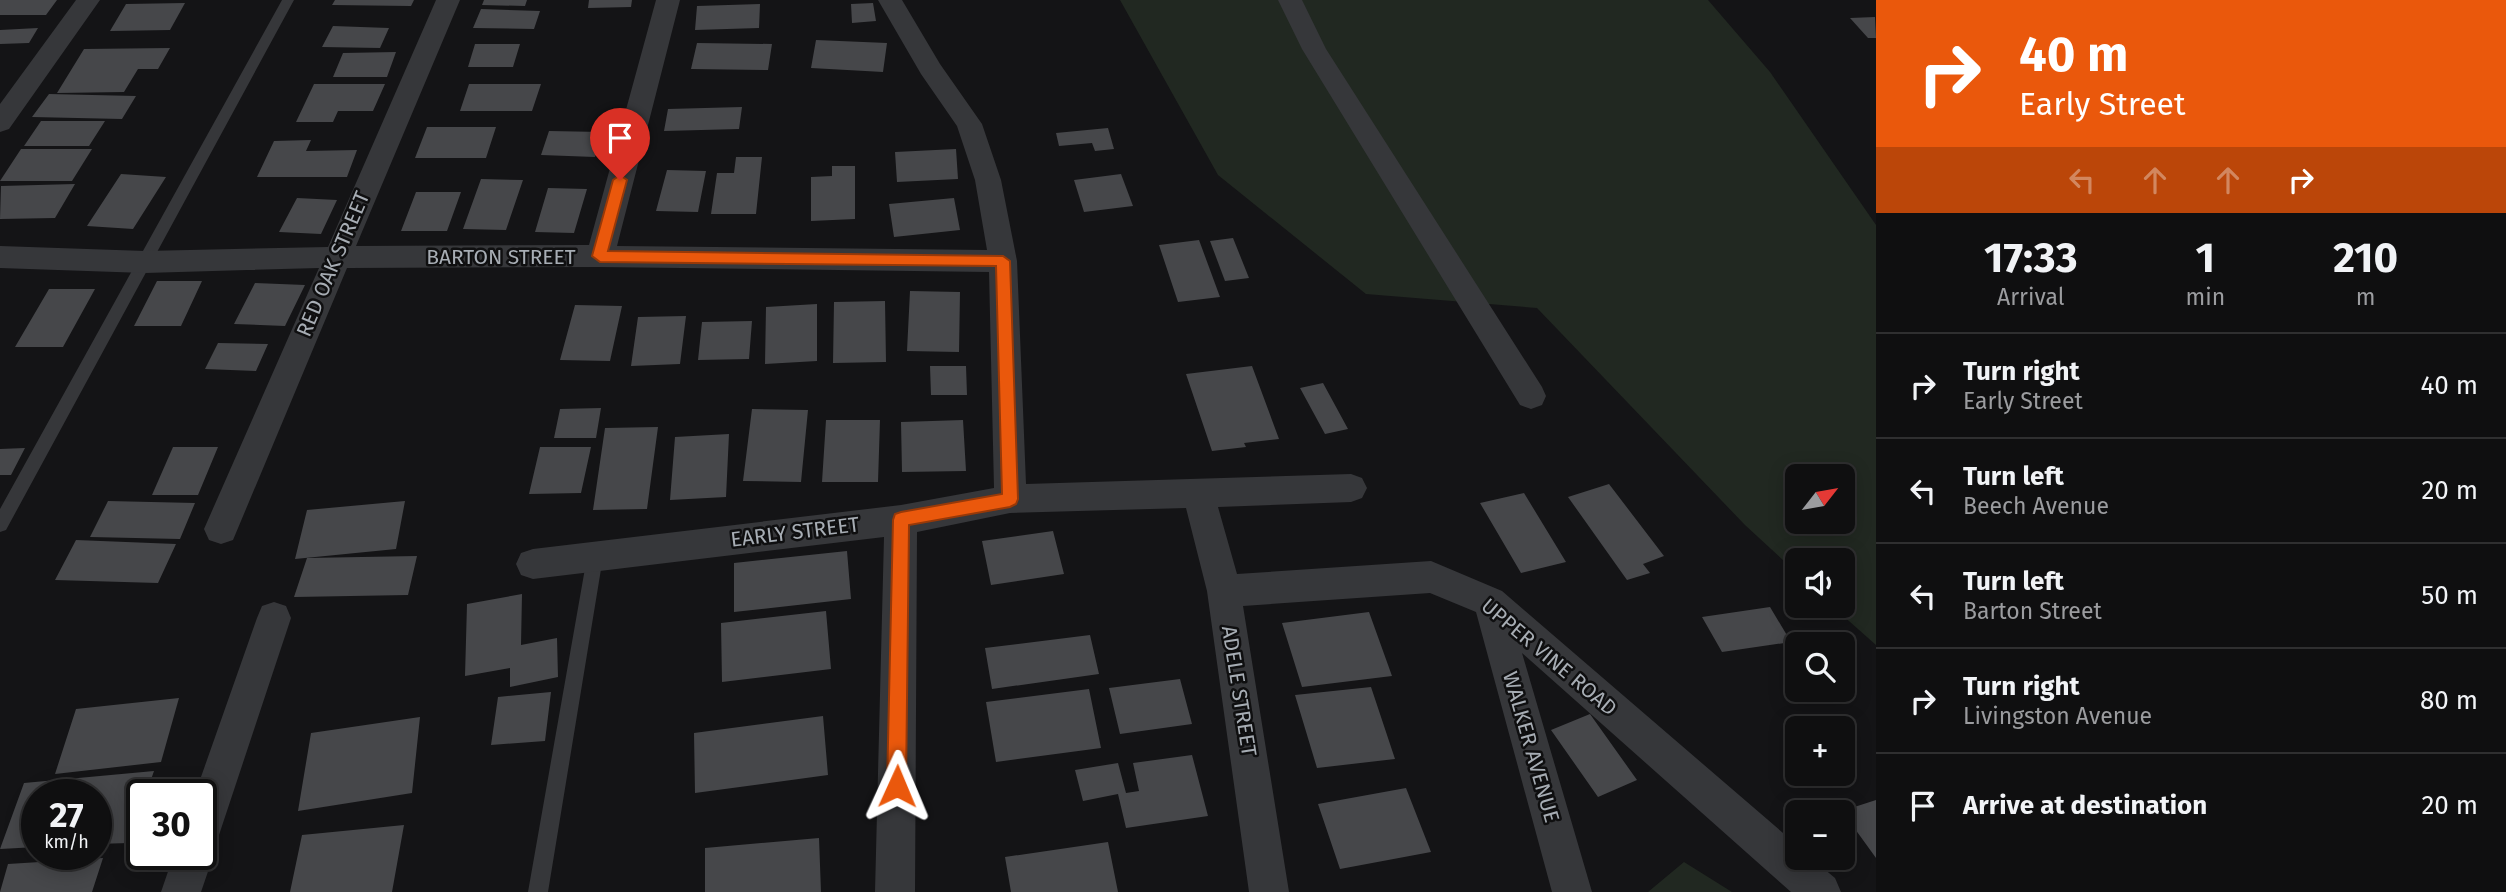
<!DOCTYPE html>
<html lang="en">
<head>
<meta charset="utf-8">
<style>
  :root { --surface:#0f0f10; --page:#1d1d1e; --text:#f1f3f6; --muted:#9b9c9f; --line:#2f2f30 }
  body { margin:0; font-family:"Fira Sans",sans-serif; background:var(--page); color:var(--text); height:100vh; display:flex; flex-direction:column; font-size:26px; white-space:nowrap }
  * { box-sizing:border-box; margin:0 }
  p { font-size:23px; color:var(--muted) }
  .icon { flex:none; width:38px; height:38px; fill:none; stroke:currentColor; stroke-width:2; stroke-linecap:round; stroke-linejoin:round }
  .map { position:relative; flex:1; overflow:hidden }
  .sheet { display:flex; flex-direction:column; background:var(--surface); width:630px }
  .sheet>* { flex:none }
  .banner { background:#ea580c; color:#fff; overflow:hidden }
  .needle { width:46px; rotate:59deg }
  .buttons { position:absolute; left:1785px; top:464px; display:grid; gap:14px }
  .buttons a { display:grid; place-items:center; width:70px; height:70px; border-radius:10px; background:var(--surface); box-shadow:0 4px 18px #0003,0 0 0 2px var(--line); font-size:35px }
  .speed { position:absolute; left:21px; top:779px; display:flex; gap:14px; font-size:35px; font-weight:700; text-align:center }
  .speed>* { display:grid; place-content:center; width:91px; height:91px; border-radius:50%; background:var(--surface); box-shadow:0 4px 18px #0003,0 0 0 2px var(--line); line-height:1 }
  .speed small { font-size:18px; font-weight:400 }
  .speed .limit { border:4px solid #111; border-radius:10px; background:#fff; color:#111 }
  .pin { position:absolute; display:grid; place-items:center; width:60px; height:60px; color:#fff; margin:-72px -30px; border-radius:50% 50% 50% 0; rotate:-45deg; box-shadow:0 0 7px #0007 }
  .pin .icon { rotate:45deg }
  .me { position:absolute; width:77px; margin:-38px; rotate:1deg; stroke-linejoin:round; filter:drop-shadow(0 0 5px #0008) }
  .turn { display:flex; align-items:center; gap:24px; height:147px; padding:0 28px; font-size:32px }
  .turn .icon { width:91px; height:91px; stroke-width:2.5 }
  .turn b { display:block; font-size:49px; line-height:60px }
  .lanes { display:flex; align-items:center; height:66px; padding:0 28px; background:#0003; justify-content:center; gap:35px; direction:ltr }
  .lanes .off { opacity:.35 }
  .eta { display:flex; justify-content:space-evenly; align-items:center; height:119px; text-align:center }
  .eta b { font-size:42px; font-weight:700; line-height:49px }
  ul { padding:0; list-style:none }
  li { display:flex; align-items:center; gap:21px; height:105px; padding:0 28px; border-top:2px solid var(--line) }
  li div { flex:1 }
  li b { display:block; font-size:26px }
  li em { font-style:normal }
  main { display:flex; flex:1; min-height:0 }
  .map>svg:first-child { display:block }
  .green { fill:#212821; fill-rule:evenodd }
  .building { fill:#46474a }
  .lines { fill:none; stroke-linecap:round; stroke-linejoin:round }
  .service { fill:#36373a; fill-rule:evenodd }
  .minor { fill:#36373a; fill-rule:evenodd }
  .route { fill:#ea580c; stroke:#983908; stroke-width:2 }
  .labels { text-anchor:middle; stroke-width:5; stroke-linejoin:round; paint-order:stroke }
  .street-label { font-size:21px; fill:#a7adb4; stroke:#0f0f10 }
</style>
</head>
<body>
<main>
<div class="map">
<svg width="1876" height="892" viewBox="0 0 1876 892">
  <rect width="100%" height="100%" fill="#141416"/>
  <path class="green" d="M1120,0H1708L1770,72L1876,225V645L1832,606H1843V560H1797V573L1745,525L1537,308L1366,294L1218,175ZM1797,476H1843V522H1797Z
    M1684,862L1732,892H1648Z"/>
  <path class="building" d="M0,0H57L46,15H0Z
    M335,0H414L411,6L332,5Z
    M484,0H527L525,6L482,5Z
    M589,0H632L631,7L588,8Z
    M185,3L170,30L110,31L126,4Z
    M873,3L876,21L852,23L851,4Z
    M760,4L759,28L695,30L697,6Z
    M481,9L540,11L534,29L473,28Z
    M1875,17L1876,38H1868L1850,18Z
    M333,26L389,28L380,48L322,47Z
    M38,28L29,43L0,44V30Z
    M816,40L887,43L883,72L811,68Z
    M697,43L772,44L768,70L691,69Z
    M475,44H520L513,67H468Z
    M170,48L158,69H138L124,92L57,93L84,49Z
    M396,52L387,77H333L343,53Z
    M314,84H385L373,111H338L333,122H296Z
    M469,84H541L532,111H460Z
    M49,94L136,96L122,119L32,117Z
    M742,107L739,129L664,131L668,109Z
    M41,121H105L89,146H24Z
    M427,127H496L486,158H415Z
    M1108,128L1114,149L1095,151L1092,143L1059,146L1056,133Z
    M549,131L602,132L595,157L541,155Z
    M311,140L306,151L357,150L347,177H257L274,141Z
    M21,149H92L72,181H0Z
    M956,149L958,179L897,182L895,152Z
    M736,157H762L756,214H711L717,173H734Z
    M832,166H855V219L811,221V177L832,176Z
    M667,170L706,171L698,212L656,211Z
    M121,174L166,177L133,229L87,226Z
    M1121,174L1133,206L1084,212L1074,180Z
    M481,179L523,180L506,230L463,229Z
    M75,184L55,218L0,219L1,186Z
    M548,188L587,189L574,233L535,232Z
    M416,192H461L447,231H401Z
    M297,198L337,200L321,234L279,232Z
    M954,198L960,230L894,237L889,204Z
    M1233,238L1249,278L1225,281L1210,241Z
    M1199,240L1220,297L1178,302L1159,245Z
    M157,281H202L181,326H134Z
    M255,283L305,285L285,326L234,324Z
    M49,289H95L63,347H15Z
    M910,291L960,292L959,352L907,351Z
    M885,301L886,362L833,363L834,302Z
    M817,304V361L765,364L766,307Z
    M575,305L622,306L610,361L560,360Z
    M686,316L680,364L631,366L638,317Z
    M752,321L749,359L698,360L702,322Z
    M218,343L268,344L256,371L205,369Z
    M930,366H966L967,395H931Z
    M1252,366L1279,439L1244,443L1246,447L1212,451L1186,374Z
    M1323,383L1348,429L1325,434L1300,388Z
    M601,408L596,438H554L560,409Z
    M752,409L808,410L801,482L743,481Z
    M826,420H880L878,482H822Z
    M963,420L966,471L902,472L901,422Z
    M658,427L647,509L593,510L605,428Z
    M729,434L726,497L670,500L675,437Z
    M173,447H218L198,495H152Z
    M540,447H591L581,493L529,494Z
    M25,448L11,475H0V449Z
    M1609,484L1664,556L1643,564L1650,573L1627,580L1568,497Z
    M1524,493L1566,562L1521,573L1480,503Z
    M108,501L195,503L180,539L90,537Z
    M405,501L396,549L295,559L307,510Z
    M1053,531L1064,574L991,585L982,541Z
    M76,540L176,544L158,583L55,580Z
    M847,551L851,599L734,612V563Z
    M417,556L408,595L294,597L307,558Z
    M522,594L521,645L557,638L558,677L510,687V668L465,676L467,604Z
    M1770,607L1791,642L1722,652L1702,617Z
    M826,611L831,669L722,682L721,623Z
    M1369,612L1392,676L1302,687L1282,623Z
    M1090,635L1099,674L992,689L985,648Z
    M1180,679L1192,724L1120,734L1109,688Z
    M1371,687L1395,759L1317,768L1295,695Z
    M1089,689L1101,748L996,762L986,702Z
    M551,692L545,741L491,745L498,697Z
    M179,698L161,762L55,774L76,709Z
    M1590,714L1637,780L1598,797L1551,730Z
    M823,716L828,775L695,793L694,733Z
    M420,717L412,793L298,811L311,733Z
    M1192,755L1208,816L1126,828L1118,794L1083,801L1075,770L1118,763L1126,793L1139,791L1133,763Z
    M154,771L146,794H142V806L129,843L96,844V794H37V847L0,849L24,783Z
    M1406,788L1431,852L1340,869L1318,804Z
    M1876,800V858L1842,811Z
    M404,825L392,892H290L302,835Z
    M819,838L821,892H705V848Z
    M1108,842L1118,892H1011L1005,857Z
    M103,858L92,892H0L8,864Z"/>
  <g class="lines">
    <path class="service" d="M282,0H294L6,530L0,532V509Z
      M595,549L601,552L603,557L548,892H528L587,557L589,552Z"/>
    <path class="minor" d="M76,0H100L9,129L0,132V104Z
      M436,0H460L356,246L589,245L656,0H680L617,246L987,250L975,180L957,126L921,74L878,0H902L940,64L982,124L1001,180L1017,261L1026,484L1351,474L1362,478L1367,488L1362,498L1351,502L1218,507L1237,574L1431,561L1502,591L1797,845V858H1811L1835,878L1841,892H1791L1522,653L1592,892H1552L1476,612L1430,593L1243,606L1289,892H1249L1207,591L1186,508L1010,513L917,532L915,892H875L884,537L533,579L521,575L516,564L521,553L533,549L901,505L994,488L989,272L600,267L347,268L233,540L221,544L209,540L204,529L319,268L145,273L0,268V246L145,251L328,247Z
      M1278,0H1302L1326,49L1542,387L1546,396L1542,405L1531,409L1520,405L1302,49Z
      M274,602L286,606L291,618L220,832L215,846L211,847L214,854L201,892H161L174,854H201V794H195L257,618L262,606Z"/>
  </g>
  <path class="route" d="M620,175L627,180L608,251L1003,256L1010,261L1018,499L1016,504L1010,507L909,525L906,786L903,792L897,795L890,792L887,786L893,520L895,514L901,512L1002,494L996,266L600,262L592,256L613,180Z"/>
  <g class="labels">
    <g class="street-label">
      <text x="501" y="264">BARTON STREET</text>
      <text transform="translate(333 264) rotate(-67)" y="7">RED OAK STREET</text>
      <text transform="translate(795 532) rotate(-7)" y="7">EARLY STREET</text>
      <text transform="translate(1549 657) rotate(40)" y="7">UPPER VINE ROAD</text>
      <text transform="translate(1239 691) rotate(81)" y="7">ADELE STREET</text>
      <text transform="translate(1531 747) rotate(74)" y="7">WALKER AVENUE</text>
    </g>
  </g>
</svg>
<div class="buttons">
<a><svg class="needle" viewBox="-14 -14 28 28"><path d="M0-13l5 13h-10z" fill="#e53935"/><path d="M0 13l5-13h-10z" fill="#9b9c9f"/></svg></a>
<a><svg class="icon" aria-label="sound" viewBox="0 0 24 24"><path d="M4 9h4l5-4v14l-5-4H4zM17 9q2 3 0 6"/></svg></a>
<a><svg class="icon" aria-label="search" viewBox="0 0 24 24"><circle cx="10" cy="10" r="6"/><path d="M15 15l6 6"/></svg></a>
<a>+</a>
<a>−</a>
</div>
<div class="speed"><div>27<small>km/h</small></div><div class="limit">30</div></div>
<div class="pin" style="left:620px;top:180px;background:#d93025"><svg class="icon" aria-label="arrive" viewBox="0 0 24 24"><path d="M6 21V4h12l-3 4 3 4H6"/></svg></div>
<svg class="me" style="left:897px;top:786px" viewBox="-20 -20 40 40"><path d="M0-17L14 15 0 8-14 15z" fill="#ea580c" stroke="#fff" stroke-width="4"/></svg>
</div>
<section class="sheet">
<div class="banner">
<div class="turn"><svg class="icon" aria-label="right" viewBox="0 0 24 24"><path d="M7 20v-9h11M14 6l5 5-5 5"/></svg><div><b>40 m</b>Early Street</div></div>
<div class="lanes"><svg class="icon off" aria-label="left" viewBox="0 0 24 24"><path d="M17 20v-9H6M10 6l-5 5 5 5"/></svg><svg class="icon off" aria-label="ahead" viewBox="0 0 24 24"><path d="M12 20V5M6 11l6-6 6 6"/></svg><svg class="icon off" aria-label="ahead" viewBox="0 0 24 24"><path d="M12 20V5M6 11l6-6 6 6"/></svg><svg class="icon" aria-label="right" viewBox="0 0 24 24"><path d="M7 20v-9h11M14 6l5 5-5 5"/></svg></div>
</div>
<div class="eta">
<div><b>17:33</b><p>Arrival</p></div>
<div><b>1</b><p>min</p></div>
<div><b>210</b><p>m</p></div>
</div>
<ul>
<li><svg class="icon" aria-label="right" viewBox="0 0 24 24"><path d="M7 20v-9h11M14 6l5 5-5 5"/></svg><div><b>Turn right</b><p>Early Street</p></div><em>40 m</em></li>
<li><svg class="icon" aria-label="left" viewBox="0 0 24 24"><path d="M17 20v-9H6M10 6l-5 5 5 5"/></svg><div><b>Turn left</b><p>Beech Avenue</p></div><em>20 m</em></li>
<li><svg class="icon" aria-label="left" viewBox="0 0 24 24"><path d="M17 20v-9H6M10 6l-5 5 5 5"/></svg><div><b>Turn left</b><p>Barton Street</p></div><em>50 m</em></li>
<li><svg class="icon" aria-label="right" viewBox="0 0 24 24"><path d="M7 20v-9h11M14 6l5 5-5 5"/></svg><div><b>Turn right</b><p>Livingston Avenue</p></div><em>80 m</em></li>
<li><svg class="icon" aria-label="arrive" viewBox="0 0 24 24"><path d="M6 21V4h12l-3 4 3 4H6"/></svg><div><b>Arrive at destination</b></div><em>20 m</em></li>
</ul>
</section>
</main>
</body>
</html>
